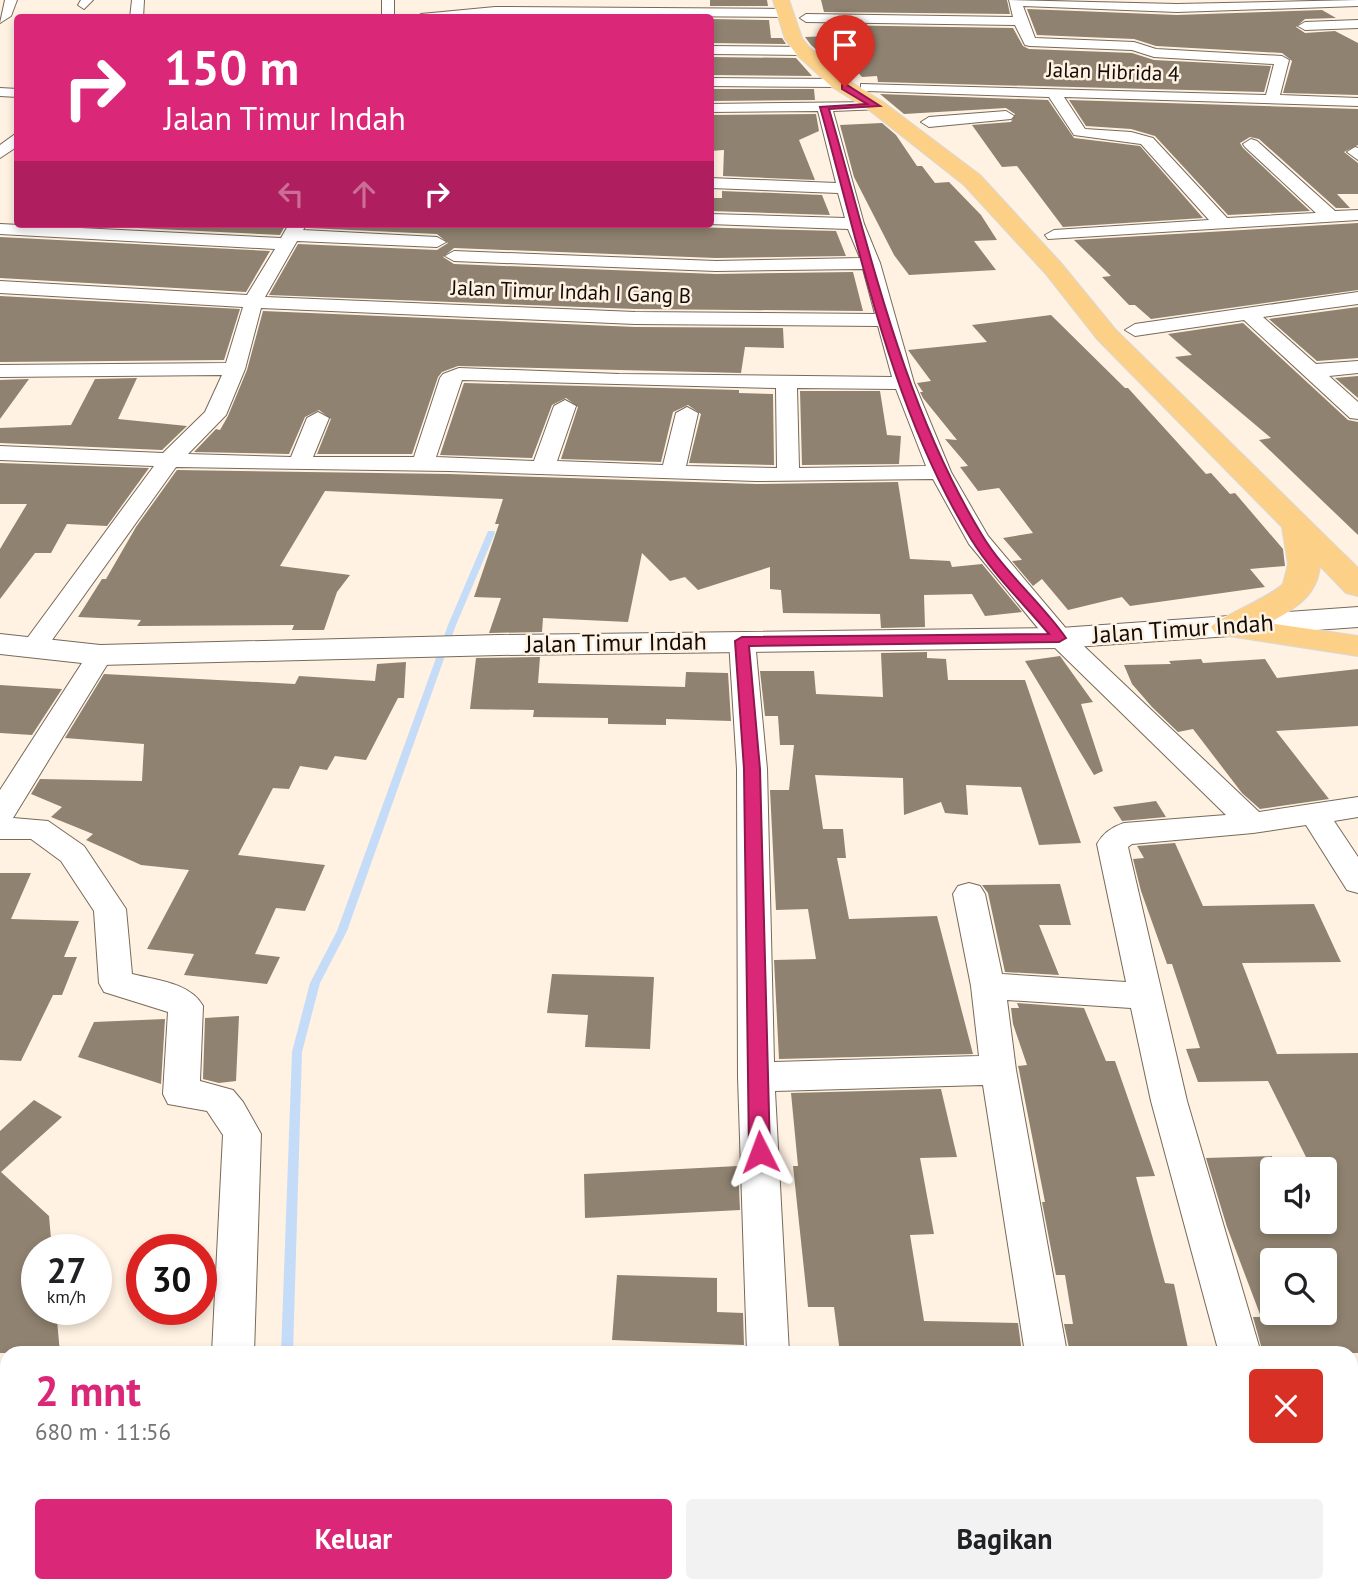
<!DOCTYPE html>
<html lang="id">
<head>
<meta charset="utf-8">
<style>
  :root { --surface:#fff; --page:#f2f2f2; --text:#202124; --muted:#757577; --accent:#db2777 }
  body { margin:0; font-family:"PT Sans",sans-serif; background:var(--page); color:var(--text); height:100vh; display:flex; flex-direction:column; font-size:26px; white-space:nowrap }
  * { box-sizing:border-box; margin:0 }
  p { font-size:23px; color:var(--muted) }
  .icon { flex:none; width:38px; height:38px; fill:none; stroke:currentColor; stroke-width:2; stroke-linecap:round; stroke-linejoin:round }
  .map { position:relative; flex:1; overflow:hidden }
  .drawer { position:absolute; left:0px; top:1346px; width:1358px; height:247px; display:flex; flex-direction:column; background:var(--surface); border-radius:21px 21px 0 0; box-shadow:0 4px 10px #0003 }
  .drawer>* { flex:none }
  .guide { position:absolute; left:14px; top:14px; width:700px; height:214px; border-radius:7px; box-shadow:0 4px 10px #0003; background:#db2777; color:#fff; overflow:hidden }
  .buttons { position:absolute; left:1260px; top:1157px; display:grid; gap:14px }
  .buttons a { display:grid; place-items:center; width:77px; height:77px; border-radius:7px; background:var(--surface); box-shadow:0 4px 10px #0003; font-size:35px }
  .speed { position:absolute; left:21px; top:1234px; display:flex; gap:14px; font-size:35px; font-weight:700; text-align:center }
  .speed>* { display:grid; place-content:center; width:91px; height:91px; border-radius:50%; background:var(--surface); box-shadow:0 4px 10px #0003; line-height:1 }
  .speed small { font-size:18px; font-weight:400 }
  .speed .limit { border:10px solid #d22; background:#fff; color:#111 }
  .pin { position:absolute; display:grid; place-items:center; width:60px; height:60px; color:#fff; margin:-72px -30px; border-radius:50% 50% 50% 0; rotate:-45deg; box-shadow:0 0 7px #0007 }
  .pin .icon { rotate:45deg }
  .me { position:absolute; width:77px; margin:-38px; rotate:357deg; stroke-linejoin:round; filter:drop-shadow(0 0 5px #0008) }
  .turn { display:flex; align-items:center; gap:24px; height:147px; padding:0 35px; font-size:32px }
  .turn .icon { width:91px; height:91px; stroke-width:2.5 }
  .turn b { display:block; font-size:49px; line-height:60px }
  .lanes { display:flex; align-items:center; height:66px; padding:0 35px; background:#0003; justify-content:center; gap:35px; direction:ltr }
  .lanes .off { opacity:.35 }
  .round { display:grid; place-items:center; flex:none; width:74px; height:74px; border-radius:7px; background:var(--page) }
  .summary { display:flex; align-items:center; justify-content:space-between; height:119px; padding:0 35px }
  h1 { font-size:42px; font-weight:700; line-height:52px; color:var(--accent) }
  .button { display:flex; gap:14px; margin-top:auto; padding:14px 35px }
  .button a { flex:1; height:80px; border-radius:7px; background:var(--accent); color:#fff; font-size:28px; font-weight:700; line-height:80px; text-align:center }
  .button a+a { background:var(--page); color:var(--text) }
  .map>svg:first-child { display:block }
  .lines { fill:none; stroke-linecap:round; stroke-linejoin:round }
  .stream { fill:#c5dcf9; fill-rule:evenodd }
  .building { fill:#8f8270; fill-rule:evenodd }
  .street-casing { stroke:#776a59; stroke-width:2 }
  .secondary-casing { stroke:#776a59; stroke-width:2 }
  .primary-casing { stroke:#d9d8d7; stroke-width:2 }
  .street { fill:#fff; fill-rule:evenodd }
  .secondary { fill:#fff; fill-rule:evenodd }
  .primary { fill:#fdd088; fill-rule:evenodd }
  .route { fill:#db2777; stroke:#8e194d; stroke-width:2 }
  .labels { text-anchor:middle; stroke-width:5; stroke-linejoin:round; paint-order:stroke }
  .far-street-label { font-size:21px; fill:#110c07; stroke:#fff2e3 }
  .street-label { font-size:24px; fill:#110c07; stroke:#fff2e3 }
</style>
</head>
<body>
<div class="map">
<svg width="1358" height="1591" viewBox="0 0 1358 1591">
  <rect width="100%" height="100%" fill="#fff2e3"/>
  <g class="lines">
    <path class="stream" d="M488,531H494L495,533L456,625L347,931L320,983L302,1052L293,1353H281L292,1052L310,983L337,931L448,625Z
      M271,1586H285V1591H271Z"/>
  </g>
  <path class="building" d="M710,0H767L768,6H710Z
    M821,0H1007L1010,14L824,12Z
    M1027,9L1177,15L1322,10L1336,18L1305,19L1296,27L1305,33L1335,31L1358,43V95L1283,93L1292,61L1282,53L1156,46L1134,39L1037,35Z
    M710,19L769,20L771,38H782L786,44L710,43Z
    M827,25L1013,28L1023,46L1029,49L1132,53L1154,60L1271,66L1264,92L878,82L877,76L862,77L847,60H828L811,45L805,37L830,36Z
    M710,57L796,58L812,76L710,75Z
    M710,89H814L815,100L710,101Z
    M880,94L1048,100L1074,138L1140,146L1203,218L1063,227L1017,166L1002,167L972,125L1011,122L1015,114L1006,108L904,114Z
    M1069,100L1358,109V145L1344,152L1358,163V194H1337L1350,208H1336L1259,139L1250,137L1240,143L1243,148L1310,211L1228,215L1155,136L1131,129L1086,126Z
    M816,114L819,131L799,140L815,180L723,176L724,150L710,151V115Z
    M882,123L896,135L917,166H922L935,183L949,182L981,215L997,240L974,241L996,270L909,275L894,255L854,177L840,125Z
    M722,191L822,195L830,215L710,211V198H722Z
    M1358,223V290L1151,319L1135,305H1129L1102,277L1111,276L1074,240Z
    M53,224H286L280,235Z
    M310,224H575L836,231L846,256L716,258L454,248L443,257L454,264L716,274L853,272L863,311L635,309L269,295L298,244L437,250L448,243L437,234L308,228Z
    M0,237L270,251L246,292L0,278Z
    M0,296L240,309L224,360L0,362Z
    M1358,307V358L1317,361L1269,319Z
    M263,311L635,327L783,328L784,348L745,347L741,373L458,366L442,372L438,377L412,454H317L331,419L319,410L305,417L289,454L194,452L216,429L220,430L228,416L247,370Z
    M1051,315L1125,388H1128L1206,474L1211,473L1230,494L1235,493L1283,549L1285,566L1250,569L1265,587L1130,606L1122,597L1068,610L1042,579L1033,586L1012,561L1022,560L1003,538L1033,533L999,488L978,491L960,467L968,466L945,439L957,440L923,398L920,392H923L917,383L931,381L908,350L987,342L972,325Z
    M1243,323L1348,420L1358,422V535L1259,440L1271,438L1175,357L1192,355L1168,334Z
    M1358,376V398L1335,378Z
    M137,378L118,419L187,426L162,450L0,443V428L71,425L95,379Z
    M29,379L0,419V380Z
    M464,383L739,390V393L773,394L774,465L689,463L701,414L688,405L673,412L661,462L561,459L578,407L566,398L552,405L532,458L440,455Z
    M800,391H880L887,435L901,436L899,464L802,465Z
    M0,463L149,468L107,526L67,524L51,553H35L0,599V549L27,504H0Z
    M177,470L449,474L756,484L898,482L910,559L950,561L952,567L982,564L1022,612L985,616L972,594L924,595L925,627L881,628L880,614L783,613L781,590L770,589V567L698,590L685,577L670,581L642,553L628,622L543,618L542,632L489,633L501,598L474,597L499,524H495L503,499L325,491L280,566L350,575L337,592L324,630H292L294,625L137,626L141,620L78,617L102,579H106L136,527Z
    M927,652V658L946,659L948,680H1025L1081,843L1039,845L1021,787L966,785L968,815L945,813L941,802L904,815L903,778L815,775L823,829H843L846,858H837L849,919L937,916L973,1054L779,1059L774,960L816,959L808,909L776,910L770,790H789L794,745H780L778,716H765L760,671H814L816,694L883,697L881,653Z
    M1060,656L1093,702L1081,704L1103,771L1094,775L1025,661Z
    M540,657L538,683L685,687L686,672L728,673L731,721L666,719V725L608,724V718L533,717L534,710L470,709L476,658Z
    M1201,659L1203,663L1265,659L1277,678L1358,669V726L1276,731L1329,799L1260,809L1242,793L1193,729L1178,732L1152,707L1132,684L1124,665L1171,664L1169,661Z
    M406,662L404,698H398L366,760L335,756L327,770L300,766L289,789L273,788L238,855L325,865L305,911L276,908L255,954L280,957L267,984L184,975L194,954L147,949L189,870L141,865L86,840L93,834L51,817L62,807L31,794L40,779L142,781L144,744L65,738L104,674L295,684L299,676L375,681L377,664Z
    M0,685L62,689L32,735L0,733Z
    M1156,801L1166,817L1122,821L1113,807Z
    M1175,843L1203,906L1314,904L1341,962L1242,963L1277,1054L1358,1053V1353H1263L1253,1317H1261L1227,1227L1206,1158L1272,1156V1222H1325V1169H1312L1268,1081L1198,1082L1186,1049L1200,1048L1172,964H1167L1141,891L1133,859L1144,858L1137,846ZM1272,1260H1325V1318L1272,1317Z
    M0,873H31L11,919L79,921L64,957H77L62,995H53L21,1061L0,1060Z
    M1060,884L1071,925H1039L1059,975L1005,972L988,893L982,885Z
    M552,974L654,977L650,1049L585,1047L588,1015L547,1013Z
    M1017,1003L1084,1008L1106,1061H1115L1155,1176L1136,1177L1165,1283L1174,1284L1189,1353H1070L1064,1324H1073L1065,1275H1056L1042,1202H1045L1019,1070L1018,1066L1027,1065L1013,1024L1011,1008H1019Z
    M239,1016L236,1081L219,1083L203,1079L205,1018Z
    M165,1019L161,1084L78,1057L94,1022Z
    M941,1089L957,1157L920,1158L934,1234L910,1235L924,1321L1018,1323L1022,1353H840L834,1307H808L793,1166H798L791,1093Z
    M34,1100L62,1117L1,1172L49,1216L52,1250H37V1309H56L60,1353H0V1131Z
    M738,1166L740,1210L585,1218L584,1174Z
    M617,1275L717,1278V1312L743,1313L744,1345L612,1340Z"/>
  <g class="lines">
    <g class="street-casing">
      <path id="street" d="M5,0H17L11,16L0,23Z
        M81,0H93L84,9L78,5Z
        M132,0H144L143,18H130Z
        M382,0H394V18H382Z
        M1009,0L1177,4L1358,0V6L1177,12L1023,6L1035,38L1134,42L1156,49L1282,56L1289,60L1280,95L1358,98V106L1064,97L1085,129L1131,132L1153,138L1227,218L1316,213L1245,147L1243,144L1251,139L1257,141L1335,211L1358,210V220L1048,239L1045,235L1054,230L1209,220L1141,144L1074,135L1049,97L866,91L861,90V84L1266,95L1274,64L1154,57L1132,50L1030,46L1025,45L1015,25L806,22L800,18L806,14L1013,17Z
        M495,7L784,9L790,13L784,17L495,15L415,18L421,14Z
        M1358,20V28L1305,30L1298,26L1305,22Z
        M710,46L803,47L810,51L803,55L710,54Z
        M710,78L839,79L846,83L839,87L710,86Z
        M0,88L18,89V97L0,96Z
        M876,102L881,103V109L833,111L864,224L880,263L914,383L951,472L988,536L1069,632L1259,812L1358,797V817L1334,821L1358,857V893L1347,890L1306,825L1253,833L1132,844L1128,847L1187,1101L1261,1353H1219L1151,1101L1131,1008L1007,1000L1016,1070L1067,1353H1025L983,1085L775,1091L789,1353H747L738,1077L737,769L729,641L733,635H751L755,641L767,769L774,1062L979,1056L971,986L953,894L958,886L969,883L980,886L985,894L1002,974L1126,982L1097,844C1103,833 1112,827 1124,823L1226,815L1051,644L969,544L933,479L756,481L449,471L176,467L42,654H24L20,648L154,466L0,460V446L163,453L205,412L222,375L0,377V365L226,363L243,307L0,293V281L247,295L275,249L0,234V224L281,238L289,224H307L303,230L437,237L446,242L437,247L297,241L265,297L635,312L875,314L863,269L716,271L454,261L445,256L454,251L716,261L860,258L848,229L709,224L710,214L845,218L838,193L710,188V178L836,183L818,111L710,112V104ZM261,308L635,324L878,326L892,377L619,374L459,368L443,374L440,378L414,457H313L329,418L318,412L307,418L291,457L188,454L226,415L245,369ZM462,380L776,388L777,468L686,466L698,413L687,407L676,413L663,465L557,461L576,406L565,400L554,406L534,461L436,457ZM797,388L896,389L926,466L799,468Z
        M1006,111L1014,116L1011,119L929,127L921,122L929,117Z
        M18,132V146L0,158V145Z
        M1355,147L1358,148V160L1347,152Z
        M1358,292V304L1263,317L1316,364L1358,361V373L1329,376L1358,402V419L1350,418L1244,320L1135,336L1125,330L1135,324Z
        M100,647L109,649L113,655L13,818L48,821L84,846L126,909L132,974C156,980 191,983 203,1006L200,1081L233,1090L243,1102L261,1134L254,1353H212L223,1135L207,1111L168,1104L163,1094L168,1012L104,992L99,983L94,911L61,861L31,839H0V790L91,649Z
        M216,1586H262L261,1591H215Z
        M760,1586H806L807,1591H761Z
        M1285,1586H1331L1332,1591H1286Z"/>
    </g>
    <g class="secondary-casing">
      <path id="secondary" d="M1358,607V627L1060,648L499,655L100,665L0,654V634L100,645L499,635L1060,628Z"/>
    </g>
    <g class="primary-casing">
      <path id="primary" d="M773,0H789L802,38L809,47L846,79L883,102L980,175L1061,263L1115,329L1358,568V596L1346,593L1320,566C1317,597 1294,609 1269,623L1358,636V656L1216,634L1211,627C1218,617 1266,600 1283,584L1288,564L1282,527L1097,339L1045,273L964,185L869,110L832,87L797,55L785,39Z"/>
    </g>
    <use href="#street" class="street"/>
    <use href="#secondary" class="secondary"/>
    <use href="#primary" class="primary"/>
  </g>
  <path class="route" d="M842,85H847L880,106L829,109C871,254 903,405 982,535C1004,572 1041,602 1066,638L1059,642L749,646L760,769L770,1152L767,1158L760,1160L752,1158L749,1152L744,769L735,641L742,637L1049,634C1023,603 992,573 971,539C891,409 861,252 820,107L867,104L842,89Z"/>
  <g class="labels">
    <g class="far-street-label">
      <text transform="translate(1113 72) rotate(2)" y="7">Jalan Hibrida 4</text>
      <text transform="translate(571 292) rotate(2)" y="7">Jalan Timur Indah I Gang B</text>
    </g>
    <g class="street-label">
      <text transform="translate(1183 629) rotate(-4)" y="8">Jalan Timur Indah</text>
      <text transform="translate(616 643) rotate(-1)" y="8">Jalan Timur Indah</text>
    </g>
  </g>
</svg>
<div class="buttons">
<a><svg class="icon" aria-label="sound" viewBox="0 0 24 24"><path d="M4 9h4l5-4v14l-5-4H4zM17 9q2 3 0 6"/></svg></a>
<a><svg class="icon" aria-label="search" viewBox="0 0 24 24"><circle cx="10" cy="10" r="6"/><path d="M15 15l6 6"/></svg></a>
</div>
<div class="speed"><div>27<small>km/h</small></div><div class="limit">30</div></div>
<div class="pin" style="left:845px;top:87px;background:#d93025"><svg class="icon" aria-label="arrive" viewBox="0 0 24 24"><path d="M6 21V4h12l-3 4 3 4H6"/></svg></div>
<svg class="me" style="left:760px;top:1152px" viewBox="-20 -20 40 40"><path d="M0-17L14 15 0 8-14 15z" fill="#db2777" stroke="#fff" stroke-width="4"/></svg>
<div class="guide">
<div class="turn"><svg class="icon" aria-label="right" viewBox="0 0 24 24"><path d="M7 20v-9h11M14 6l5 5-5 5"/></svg><div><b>150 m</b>Jalan Timur Indah</div></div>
<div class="lanes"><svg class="icon off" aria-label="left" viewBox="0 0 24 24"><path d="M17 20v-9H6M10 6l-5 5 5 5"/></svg><svg class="icon off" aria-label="ahead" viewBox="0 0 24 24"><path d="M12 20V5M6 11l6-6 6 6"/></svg><svg class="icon" aria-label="right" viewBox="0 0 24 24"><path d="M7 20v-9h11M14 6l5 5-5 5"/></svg></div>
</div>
<section class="drawer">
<div class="summary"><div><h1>2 mnt</h1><p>680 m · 11:56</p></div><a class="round" style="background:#d93025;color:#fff"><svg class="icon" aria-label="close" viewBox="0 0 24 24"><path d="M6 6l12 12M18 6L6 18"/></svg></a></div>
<div class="button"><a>Keluar</a><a>Bagikan</a></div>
</section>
</div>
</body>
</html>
